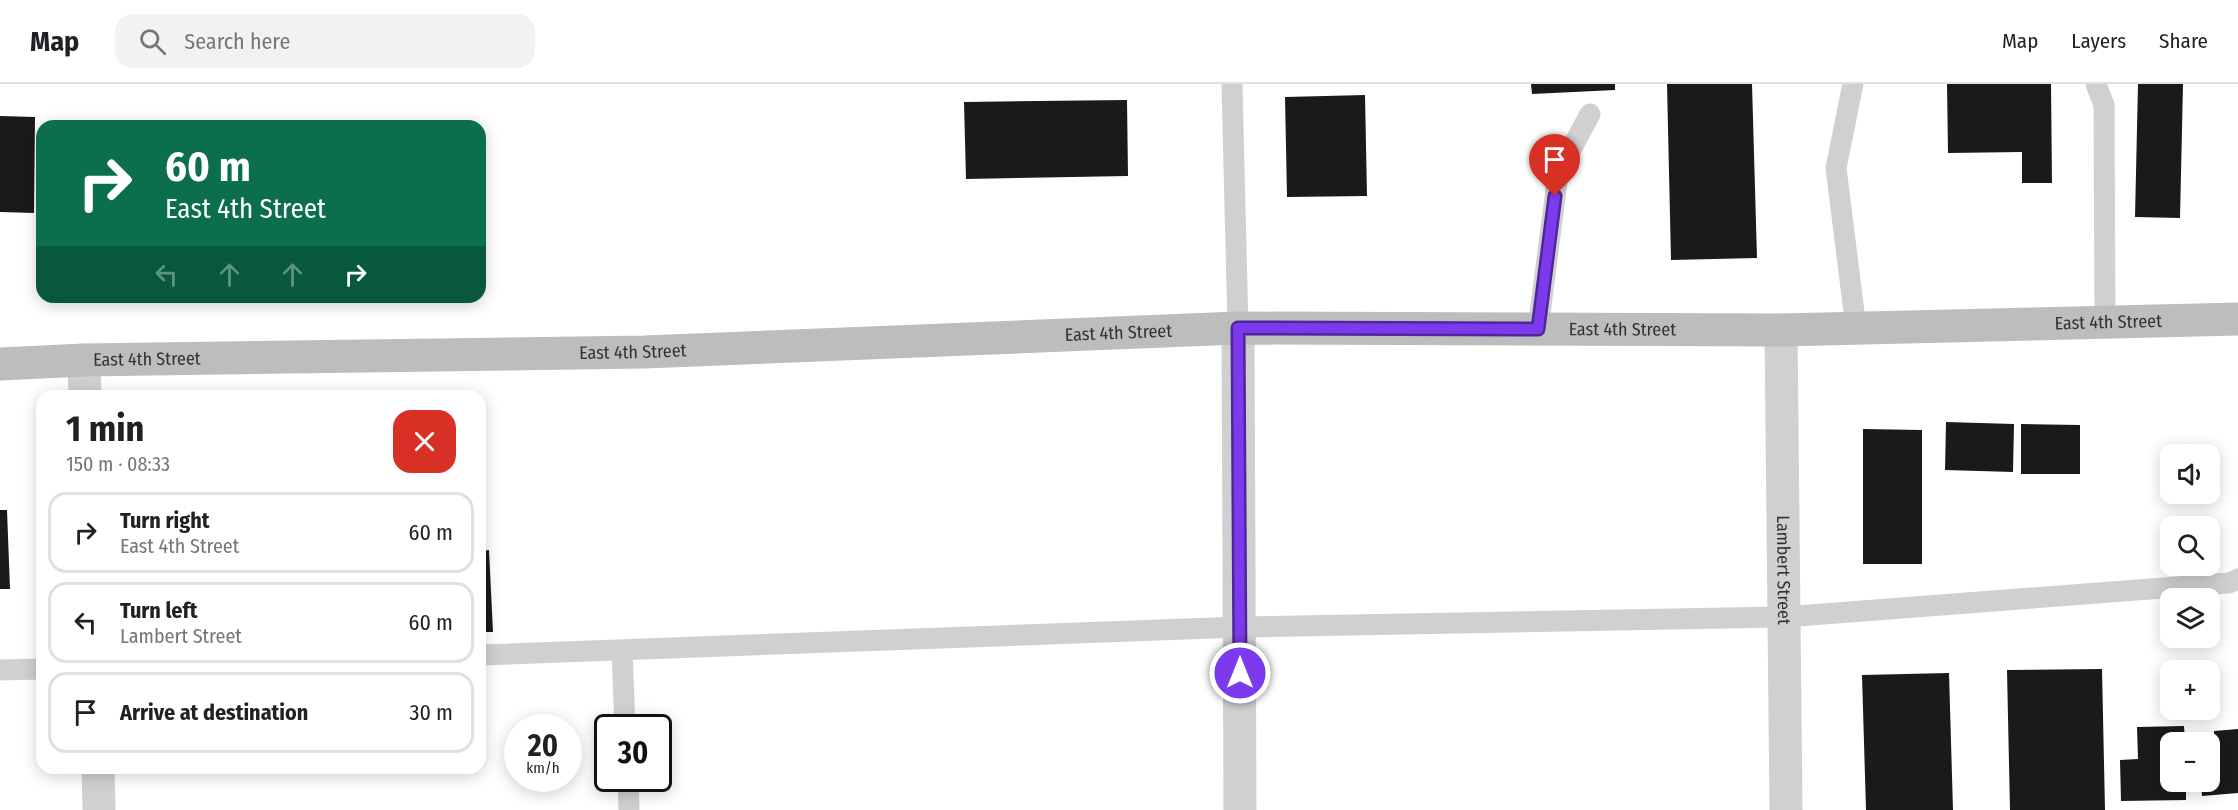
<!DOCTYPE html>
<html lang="en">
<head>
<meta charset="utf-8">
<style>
  :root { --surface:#fff; --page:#f2f2f2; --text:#202124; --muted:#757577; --line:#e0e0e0 }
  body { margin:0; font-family:"Fira Sans Condensed",sans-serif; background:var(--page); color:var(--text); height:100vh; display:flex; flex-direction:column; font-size:22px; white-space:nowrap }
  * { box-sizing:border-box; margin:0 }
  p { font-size:20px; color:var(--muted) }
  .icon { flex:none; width:33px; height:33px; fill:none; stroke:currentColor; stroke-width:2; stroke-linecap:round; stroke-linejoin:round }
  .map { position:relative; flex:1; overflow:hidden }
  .panel { position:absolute; left:36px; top:306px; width:450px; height:384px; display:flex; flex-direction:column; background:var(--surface); border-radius:18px; box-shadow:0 3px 15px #0003 }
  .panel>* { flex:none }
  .guide { position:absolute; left:36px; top:36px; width:450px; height:183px; border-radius:18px; box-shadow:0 3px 15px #0003; background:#0b6e4f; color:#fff; overflow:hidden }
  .controls { position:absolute; left:2160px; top:360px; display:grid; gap:12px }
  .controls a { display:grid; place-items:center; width:60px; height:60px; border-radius:12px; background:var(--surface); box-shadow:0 3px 15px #0003; font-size:30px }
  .speed { position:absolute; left:504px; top:630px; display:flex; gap:12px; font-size:30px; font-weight:700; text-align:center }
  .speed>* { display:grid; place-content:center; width:78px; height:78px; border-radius:50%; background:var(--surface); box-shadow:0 3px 15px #0003; line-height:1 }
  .speed small { font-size:15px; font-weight:400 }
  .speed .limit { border:3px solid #111; border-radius:9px; background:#fff; color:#111 }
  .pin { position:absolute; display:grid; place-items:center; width:51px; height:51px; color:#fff; margin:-62px -26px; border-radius:50% 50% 50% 0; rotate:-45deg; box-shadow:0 0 6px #0007 }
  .pin .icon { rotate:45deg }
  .me { position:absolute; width:66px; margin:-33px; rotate:0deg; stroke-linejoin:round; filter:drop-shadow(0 0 4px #0008) }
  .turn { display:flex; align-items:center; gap:21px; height:126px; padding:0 30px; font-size:27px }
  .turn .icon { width:78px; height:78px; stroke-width:2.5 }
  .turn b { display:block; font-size:42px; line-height:51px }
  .lanes { display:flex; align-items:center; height:57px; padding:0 30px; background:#0003; justify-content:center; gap:30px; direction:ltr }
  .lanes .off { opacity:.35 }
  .round { display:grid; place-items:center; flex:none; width:63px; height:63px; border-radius:18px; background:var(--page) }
  .headline { display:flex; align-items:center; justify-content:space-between; height:102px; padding:0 30px }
  h1 { font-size:36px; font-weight:700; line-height:45px }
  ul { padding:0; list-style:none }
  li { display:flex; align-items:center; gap:18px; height:81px; margin:0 12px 9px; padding:0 18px; border:3px solid var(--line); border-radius:18px }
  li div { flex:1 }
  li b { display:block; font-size:22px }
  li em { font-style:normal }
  header { display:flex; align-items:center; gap:36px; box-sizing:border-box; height:84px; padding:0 30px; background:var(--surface); border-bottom:2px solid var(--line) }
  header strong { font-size:28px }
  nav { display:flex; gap:33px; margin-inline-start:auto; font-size:21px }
  .search { width:420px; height:54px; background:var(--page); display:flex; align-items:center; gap:15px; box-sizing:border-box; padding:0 21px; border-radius:18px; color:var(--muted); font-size:22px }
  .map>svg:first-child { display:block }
  .building { fill:#1a1a1a }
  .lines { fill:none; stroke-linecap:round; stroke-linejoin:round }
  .service { stroke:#d0d0d0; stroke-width:21 }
  .minor { stroke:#d0d0d0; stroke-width:33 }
  .secondary { stroke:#bdbdbd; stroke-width:33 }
  .route-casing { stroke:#51269a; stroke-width:15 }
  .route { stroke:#7c3aed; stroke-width:10 }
  .labels { text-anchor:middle; stroke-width:6; stroke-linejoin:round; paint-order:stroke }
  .street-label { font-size:18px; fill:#333; stroke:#fff }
</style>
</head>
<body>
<header>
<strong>Map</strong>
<div class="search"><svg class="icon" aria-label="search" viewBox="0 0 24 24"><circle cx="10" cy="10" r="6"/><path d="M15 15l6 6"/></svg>Search here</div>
<nav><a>Map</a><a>Layers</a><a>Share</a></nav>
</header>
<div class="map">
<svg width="2238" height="726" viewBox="0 0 2238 726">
  <rect width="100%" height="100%" fill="#fff"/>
  <path class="building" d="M1531,0H1615V6L1532,10Z
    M1667,0H1752L1757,174L1671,176Z
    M1947,0H2051L2052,99H2022V68L1948,69Z
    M2138,0H2183L2180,134L2135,133Z
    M1365,11L1367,112L1287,113L1285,13Z
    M1127,16L1128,92L966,95L964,18Z
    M0,32L35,33L34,129L0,128Z
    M1946,338L2014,340L2013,388L1945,386Z
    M2021,340L2080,341V390H2021Z
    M1863,345L1922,346V480H1863Z
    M0,426H7L10,505H0Z
    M489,466L493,548H480V467Z
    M2102,585L2105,726H2010L2007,586Z
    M1949,589L1953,726H1866L1862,591Z
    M2184,642L2185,658H2170V698H2186V716L2121,717L2120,676L2138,675L2137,643Z
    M2238,645V709L2202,712L2201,698H2210V676H2215L2214,647Z"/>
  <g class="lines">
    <path class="service" d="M1232,0L1238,244
      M1853,0L1836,84L1856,244
      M2096,0L2104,21L2105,239
      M1538,245L1558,90L1590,30
      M622,566L625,644
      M480,571L1240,543L1784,533L2229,499L2238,495
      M0,586L42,585
      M628,694L629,726"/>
    <g class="minor">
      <path d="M1238,244L1240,726"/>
      <path id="s1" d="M1781,246L1786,726"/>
      <path d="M84,276L85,312"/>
      <path d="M98,684L99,726"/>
    </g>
    <path class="secondary" id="s2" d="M0,280L84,276L644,268L1238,244L1781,246L2238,235"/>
  </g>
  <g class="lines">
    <g class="route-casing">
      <path id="route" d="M1240,589L1238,244L1538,245L1555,112"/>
    </g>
    <use href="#route" class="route"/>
  </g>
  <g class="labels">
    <g class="street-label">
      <text dy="6" stroke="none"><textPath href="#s2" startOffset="2109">East 4th Street</textPath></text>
      <text dy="6" stroke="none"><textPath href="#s2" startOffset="1623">East 4th Street</textPath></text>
      <text dy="6" stroke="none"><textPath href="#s2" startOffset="1119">East 4th Street</textPath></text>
      <text dy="6" stroke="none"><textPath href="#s2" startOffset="633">East 4th Street</textPath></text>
      <text dy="6" stroke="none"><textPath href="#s2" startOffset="147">East 4th Street</textPath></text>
      <text dy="6" stroke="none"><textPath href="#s1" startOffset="240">Lambert Street</textPath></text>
    </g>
  </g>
</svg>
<div class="controls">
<a><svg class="icon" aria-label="sound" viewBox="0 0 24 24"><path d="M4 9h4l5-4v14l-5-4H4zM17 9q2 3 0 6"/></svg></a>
<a><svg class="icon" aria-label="search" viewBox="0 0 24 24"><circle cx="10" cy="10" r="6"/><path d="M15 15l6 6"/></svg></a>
<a><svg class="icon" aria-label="layers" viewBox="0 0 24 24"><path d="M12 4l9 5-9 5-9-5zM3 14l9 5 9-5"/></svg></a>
<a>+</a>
<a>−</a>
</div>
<div class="speed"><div>20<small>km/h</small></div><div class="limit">30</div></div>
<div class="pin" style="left:1555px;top:112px;background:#d93025"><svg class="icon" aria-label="arrive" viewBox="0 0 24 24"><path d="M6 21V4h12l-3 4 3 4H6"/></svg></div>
<svg class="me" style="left:1240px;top:589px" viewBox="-20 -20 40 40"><circle r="17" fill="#7c3aed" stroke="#fff" stroke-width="3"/><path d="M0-11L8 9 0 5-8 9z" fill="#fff"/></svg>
<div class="guide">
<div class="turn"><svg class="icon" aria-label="right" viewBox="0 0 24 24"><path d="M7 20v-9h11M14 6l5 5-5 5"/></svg><div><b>60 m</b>East 4th Street</div></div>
<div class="lanes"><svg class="icon off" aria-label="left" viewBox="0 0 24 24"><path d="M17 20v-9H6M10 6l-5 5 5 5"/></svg><svg class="icon off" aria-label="ahead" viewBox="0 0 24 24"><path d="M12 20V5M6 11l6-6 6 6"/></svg><svg class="icon off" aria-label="ahead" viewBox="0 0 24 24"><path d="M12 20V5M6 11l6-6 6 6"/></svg><svg class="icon" aria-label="right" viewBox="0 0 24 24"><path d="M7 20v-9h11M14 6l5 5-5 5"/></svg></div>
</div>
<section class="panel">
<div class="headline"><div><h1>1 min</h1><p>150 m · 08:33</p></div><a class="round" style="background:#d93025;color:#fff"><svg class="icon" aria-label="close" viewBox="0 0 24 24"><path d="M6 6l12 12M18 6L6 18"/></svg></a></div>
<ul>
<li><svg class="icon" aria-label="right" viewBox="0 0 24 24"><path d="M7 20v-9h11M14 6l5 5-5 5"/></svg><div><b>Turn right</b><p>East 4th Street</p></div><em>60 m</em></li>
<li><svg class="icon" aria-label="left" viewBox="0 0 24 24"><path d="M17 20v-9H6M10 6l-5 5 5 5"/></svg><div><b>Turn left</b><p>Lambert Street</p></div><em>60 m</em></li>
<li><svg class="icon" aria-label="arrive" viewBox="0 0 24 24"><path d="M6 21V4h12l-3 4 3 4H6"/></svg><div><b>Arrive at destination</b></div><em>30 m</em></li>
</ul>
</section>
</div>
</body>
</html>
